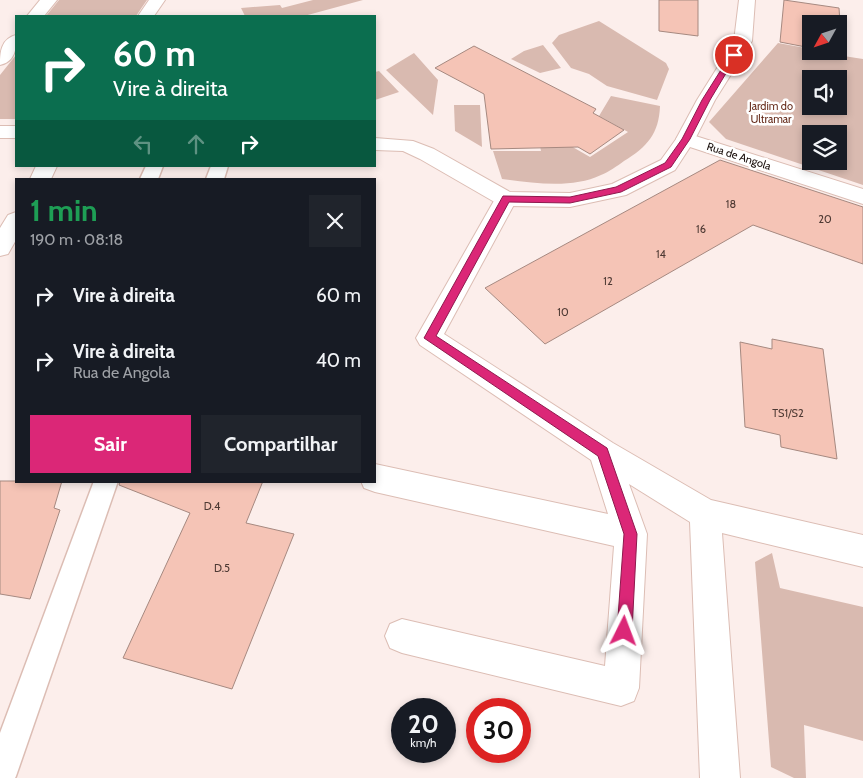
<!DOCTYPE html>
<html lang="pt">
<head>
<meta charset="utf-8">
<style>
  :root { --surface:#171b24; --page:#20242c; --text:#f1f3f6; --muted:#9ea1a6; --accent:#db2777 }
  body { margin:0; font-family:Cabin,sans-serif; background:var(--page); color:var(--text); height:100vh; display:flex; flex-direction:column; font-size:19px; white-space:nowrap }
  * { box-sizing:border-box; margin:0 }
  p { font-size:16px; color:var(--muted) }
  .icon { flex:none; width:28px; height:28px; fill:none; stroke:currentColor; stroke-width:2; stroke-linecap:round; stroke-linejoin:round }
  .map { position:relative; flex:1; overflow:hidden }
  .panel { position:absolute; left:15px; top:178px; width:361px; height:305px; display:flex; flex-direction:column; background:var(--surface); border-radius:0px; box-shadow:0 2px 8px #0003 }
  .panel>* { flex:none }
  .guide { position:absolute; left:15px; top:15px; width:361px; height:152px; border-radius:0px; box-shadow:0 2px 8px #0003; background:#0b6e4f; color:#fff; overflow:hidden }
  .needle { width:32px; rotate:230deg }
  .buttons { position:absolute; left:802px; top:15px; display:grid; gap:10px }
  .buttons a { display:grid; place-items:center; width:45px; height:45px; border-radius:0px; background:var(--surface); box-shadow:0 2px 8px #0003; font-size:25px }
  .speed { position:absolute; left:391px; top:698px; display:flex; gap:10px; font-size:25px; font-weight:700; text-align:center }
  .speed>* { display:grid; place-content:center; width:65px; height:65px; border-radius:50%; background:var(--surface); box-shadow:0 2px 8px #0003; line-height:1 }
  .speed small { font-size:12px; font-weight:400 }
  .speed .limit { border:8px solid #d22; background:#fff; color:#111 }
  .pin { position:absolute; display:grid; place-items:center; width:42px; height:42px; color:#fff; margin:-21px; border:2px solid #fff; border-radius:50%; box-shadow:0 1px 5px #0007 }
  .me { position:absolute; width:55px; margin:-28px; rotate:3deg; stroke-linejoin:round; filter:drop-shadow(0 0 4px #0008) }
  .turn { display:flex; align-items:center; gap:18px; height:105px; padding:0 15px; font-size:22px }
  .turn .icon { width:65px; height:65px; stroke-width:2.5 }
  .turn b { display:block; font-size:35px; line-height:42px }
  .lanes { display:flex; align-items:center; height:48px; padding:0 15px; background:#0003; justify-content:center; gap:25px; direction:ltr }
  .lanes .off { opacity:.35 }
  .round { display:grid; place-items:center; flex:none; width:52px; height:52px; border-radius:0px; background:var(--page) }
  .summary { display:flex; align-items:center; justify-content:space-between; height:85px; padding:0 15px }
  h1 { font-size:30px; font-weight:700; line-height:38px; color:#1e9e55 }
  .cta { display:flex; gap:10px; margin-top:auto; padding:10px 15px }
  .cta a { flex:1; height:58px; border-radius:0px; background:var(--accent); color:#fff; font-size:20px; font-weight:700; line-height:58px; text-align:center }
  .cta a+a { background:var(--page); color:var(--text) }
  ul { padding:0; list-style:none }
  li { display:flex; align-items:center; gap:15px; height:65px; padding:0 15px }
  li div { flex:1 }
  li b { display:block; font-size:19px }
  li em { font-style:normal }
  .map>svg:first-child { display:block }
  .green { fill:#d9bab0; fill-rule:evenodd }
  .building { fill:#f5c4b6; stroke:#a68980 }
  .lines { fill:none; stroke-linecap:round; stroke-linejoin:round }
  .service-casing { stroke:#dcbdb4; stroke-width:3 }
  .minor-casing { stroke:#dcbdb4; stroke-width:2 }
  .tertiary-casing { stroke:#dcbdb4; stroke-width:2 }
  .service { fill:#fff; fill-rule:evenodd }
  .minor { fill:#fff; fill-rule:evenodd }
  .tertiary { fill:#fff; fill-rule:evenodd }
  .route { fill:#db2777; stroke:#8e194d }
  .labels { text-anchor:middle; stroke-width:5; stroke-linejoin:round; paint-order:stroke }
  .far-park-label { font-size:11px; fill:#652a19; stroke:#fff }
  .far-street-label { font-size:11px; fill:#160c09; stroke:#fff }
  .number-label { font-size:11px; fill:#4e3a34 }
</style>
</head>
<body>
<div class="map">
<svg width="863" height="778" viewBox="0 0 863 778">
  <rect width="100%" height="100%" fill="#fceeeb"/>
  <path class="green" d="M59,0H147L136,16H46Z
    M313,0H363L304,16H245L241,8L280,5L282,8Z
    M599,21L666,63L669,69L657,100L607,86L589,74L571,68L552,43L559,35Z
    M778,43L811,49V51L863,59V185L726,139L709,122ZM811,79H839V106H811ZM811,134H839V161H811Z
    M543,45L561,68L540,73L511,59L524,51Z
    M414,53L438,80L433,115L386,70Z
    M16,55V119H0V75Z
    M379,71L399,92L375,100V72Z
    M611,96L660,106C659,134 647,147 624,161C617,166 609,172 601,175C572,189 534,183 502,179L493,151H541L536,126L590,157L628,132L599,116Z
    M454,105H480L482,147L455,131Z
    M772,553L780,588L863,607V741L804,725L806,778H794L771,767L755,562Z"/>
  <path class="building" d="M659,0H698V36L659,31Z
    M784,0L839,8L842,53L831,51H839V24H811V48L780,42Z
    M474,46L596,109L593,113L624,130L590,154L578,147L491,149L484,94L435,68Z
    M720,160L863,207V264L753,225L545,344L485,288Z
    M772,339L823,349L837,459L781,447L780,435L745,427L740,342L772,349Z
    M0,481H62L54,508L60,510L30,599L0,594Z
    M120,481H263L246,523L294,534L232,689L123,658L190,513L119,485Z"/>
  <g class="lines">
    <g class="service-casing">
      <path id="service" d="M146,166H163L158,179H140Z
        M211,166H228L224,179H206Z
        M94,481H118L16,776L15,778H0V733Z"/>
    </g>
    <g class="minor-casing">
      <path id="minor" d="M40,0H57L44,16H27Z
        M149,0H165L154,16H138Z
        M739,0H755L752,41L715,100L693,143L686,145L679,143L676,139L697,100L734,41Z
        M16,35C17,48 15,62 0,65C0,52 1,39 16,35Z
        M36,166H57L51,179H30Z
        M506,192L514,194L517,199L444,334L613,443L711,500L863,535V567L722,533L740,778H700L690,522L629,484L647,534L639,688L634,701L621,706L402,653L390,648L385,636L390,624L402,619L605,666L614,546L375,492L364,488L361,481H375V464L608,514L591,460L420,345L416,338L495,199L498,194Z
        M16,212V240L8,254L0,256V228L8,215Z"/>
    </g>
    <g class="tertiary-casing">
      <path id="tertiary" d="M0,126H16V138H0Z
        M686,133L863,189V204L690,147L675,170L626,195L570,207L506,206L498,204L420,159L403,151L375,150V138L413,141L434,149L510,192L570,193L612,184L661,160L679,135Z"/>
    </g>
    <use href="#service" class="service"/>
    <use href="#minor" class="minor"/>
    <use href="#tertiary" class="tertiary"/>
  </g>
  <path class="route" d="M731,54L737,55L710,100L690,139L671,167L621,192L570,203L509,202L436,336L607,448L637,534L632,631L629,636L624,638L619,636L617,631L624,534L598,456L424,338L503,196L570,197L616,187L665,163L682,139L702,100Z"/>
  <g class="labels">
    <g class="far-park-label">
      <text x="771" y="110">Jardim do<tspan x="771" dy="13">Ultramar</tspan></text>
    </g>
    <g class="far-street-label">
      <text transform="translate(739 156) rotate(18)" y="4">Rua de Angola</text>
    </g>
    <g class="number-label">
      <text x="731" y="208">18</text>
      <text x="825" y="223">20</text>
      <text x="701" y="233">16</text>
      <text x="661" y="258">14</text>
      <text x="608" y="285">12</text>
      <text x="563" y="316">10</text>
      <text x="788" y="417">TS1/S2</text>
      <text x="212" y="510">D.4</text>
      <text x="222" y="572">D.5</text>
    </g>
  </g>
</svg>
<div class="buttons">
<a><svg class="needle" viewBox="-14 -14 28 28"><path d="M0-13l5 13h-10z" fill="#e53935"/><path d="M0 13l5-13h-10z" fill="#9ea1a6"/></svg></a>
<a><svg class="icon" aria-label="sound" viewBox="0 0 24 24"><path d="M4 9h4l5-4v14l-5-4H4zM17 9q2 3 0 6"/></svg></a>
<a><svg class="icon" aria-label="layers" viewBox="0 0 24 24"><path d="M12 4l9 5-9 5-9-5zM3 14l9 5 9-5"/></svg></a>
</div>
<div class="speed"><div>20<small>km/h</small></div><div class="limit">30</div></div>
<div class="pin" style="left:734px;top:55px;background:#d93025"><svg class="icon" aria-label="arrive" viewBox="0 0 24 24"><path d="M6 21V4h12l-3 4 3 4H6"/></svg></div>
<svg class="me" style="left:624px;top:631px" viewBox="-20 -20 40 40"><path d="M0-17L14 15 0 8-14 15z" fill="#db2777" stroke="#fff" stroke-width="4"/></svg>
<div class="guide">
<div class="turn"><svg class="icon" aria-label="right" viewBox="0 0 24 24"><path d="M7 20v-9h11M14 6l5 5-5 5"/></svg><div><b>60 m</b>Vire à direita</div></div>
<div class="lanes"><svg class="icon off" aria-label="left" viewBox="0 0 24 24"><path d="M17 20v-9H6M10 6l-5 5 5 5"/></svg><svg class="icon off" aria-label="ahead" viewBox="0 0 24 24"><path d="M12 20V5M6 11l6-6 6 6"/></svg><svg class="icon" aria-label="right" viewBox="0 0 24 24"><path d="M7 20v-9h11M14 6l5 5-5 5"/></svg></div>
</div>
<section class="panel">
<div class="summary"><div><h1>1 min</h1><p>190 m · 08:18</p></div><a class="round"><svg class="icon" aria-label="close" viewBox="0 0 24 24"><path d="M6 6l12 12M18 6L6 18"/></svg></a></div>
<ul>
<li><svg class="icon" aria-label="right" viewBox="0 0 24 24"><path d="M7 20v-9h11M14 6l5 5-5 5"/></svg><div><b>Vire à direita</b></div><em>60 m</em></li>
<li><svg class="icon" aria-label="right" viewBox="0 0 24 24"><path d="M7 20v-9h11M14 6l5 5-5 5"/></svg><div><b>Vire à direita</b><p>Rua de Angola</p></div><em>40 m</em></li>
</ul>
<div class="cta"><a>Sair</a><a>Compartilhar</a></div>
</section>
</div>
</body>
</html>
